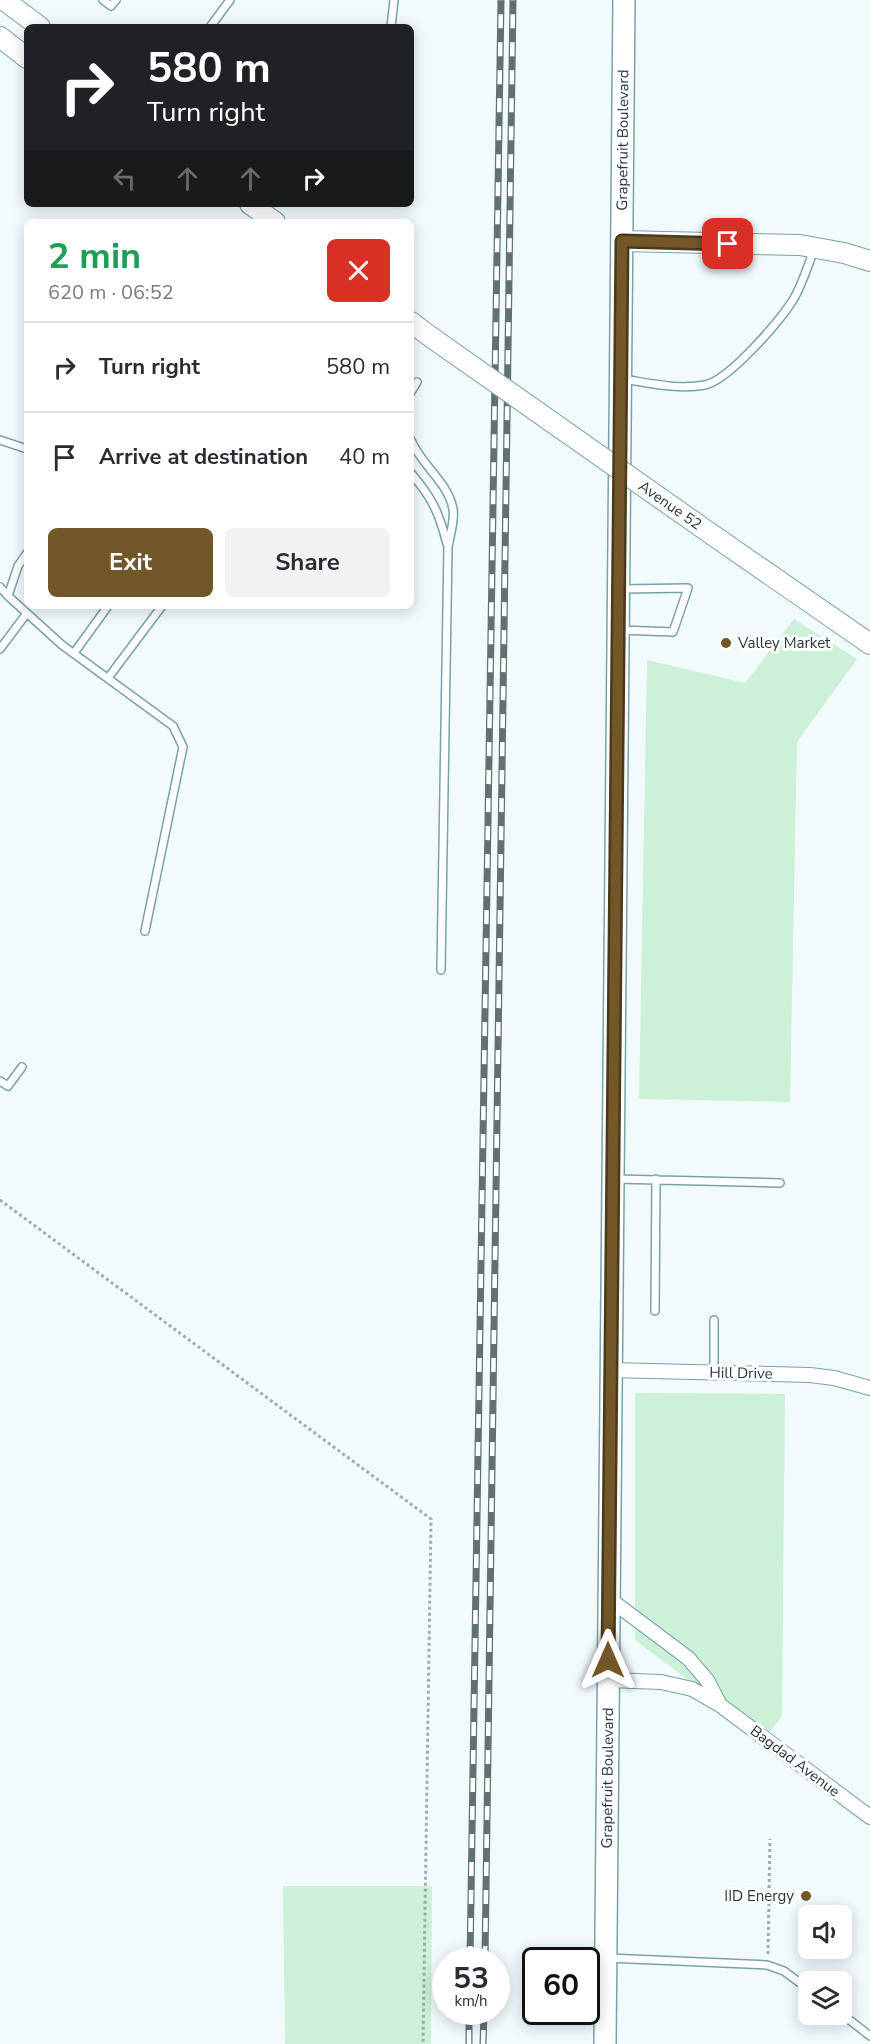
<!DOCTYPE html>
<html lang="en">
<head>
<meta charset="utf-8">
<style>
  :root { --surface:#fff; --page:#f2f2f3; --text:#2b2b33; --muted:#7c7c81; --line:#e1e1e2; --accent:#725729 }
  body { margin:0; font-family:"Nunito Sans",sans-serif; background:var(--page); color:var(--text); height:100vh; display:flex; flex-direction:column; font-size:22px; white-space:nowrap }
  * { box-sizing:border-box; margin:0 }
  p { font-size:20px; color:var(--muted) }
  .icon { flex:none; width:33px; height:33px; fill:none; stroke:currentColor; stroke-width:2; stroke-linecap:round; stroke-linejoin:round }
  .map { position:relative; flex:1; overflow:hidden }
  .drawer { position:absolute; left:24px; top:219px; width:390px; height:390px; display:flex; flex-direction:column; background:var(--surface); border-radius:9px; box-shadow:0 3px 15px #0003 }
  .drawer>* { flex:none }
  .guide { position:absolute; left:24px; top:24px; width:390px; height:183px; border-radius:9px; box-shadow:0 3px 15px #0003; background:#202124; color:#fff; overflow:hidden }
  .controls { position:absolute; left:798px; top:1905px; display:grid; gap:12px }
  .controls a { display:grid; place-items:center; width:54px; height:54px; border-radius:9px; background:var(--surface); box-shadow:0 3px 15px #0003; font-size:30px }
  .speed { position:absolute; left:432px; top:1947px; display:flex; gap:12px; font-size:30px; font-weight:700; text-align:center }
  .speed>* { display:grid; place-content:center; width:78px; height:78px; border-radius:50%; background:var(--surface); box-shadow:0 3px 15px #0003; line-height:1 }
  .speed small { font-size:15px; font-weight:400 }
  .speed .limit { border:3px solid #111; border-radius:9px; background:#fff; color:#111 }
  .pin { position:absolute; display:grid; place-items:center; width:51px; height:51px; color:#fff; margin:-26px; border-radius:12px; box-shadow:0 3px 9px #0006 }
  .me { position:absolute; width:66px; margin:-33px; rotate:0deg; stroke-linejoin:round; filter:drop-shadow(0 0 4px #0008) }
  .turn { display:flex; align-items:center; gap:21px; height:126px; padding:0 24px; font-size:27px }
  .turn .icon { width:78px; height:78px; stroke-width:2.5 }
  .turn b { display:block; font-size:42px; line-height:51px }
  .lanes { display:flex; align-items:center; height:57px; padding:0 24px; background:#0003; justify-content:center; gap:30px; direction:ltr }
  .lanes .off { opacity:.35 }
  .round { display:grid; place-items:center; flex:none; width:63px; height:63px; border-radius:9px; background:var(--page) }
  .summary { display:flex; align-items:center; justify-content:space-between; height:102px; padding:0 24px }
  h1 { font-size:36px; font-weight:700; line-height:45px; color:#1e9e55 }
  .button { display:flex; gap:12px; margin-top:auto; padding:12px 24px }
  .button a { flex:1; height:69px; border-radius:9px; background:var(--accent); color:#fff; font-size:24px; font-weight:700; line-height:69px; text-align:center }
  .button a+a { background:var(--page); color:var(--text) }
  ul { padding:0; list-style:none }
  li { display:flex; align-items:center; gap:18px; height:90px; padding:0 24px; border-top:2px solid var(--line) }
  li div { flex:1 }
  li b { display:block; font-size:22px }
  li em { font-style:normal }
  .map>svg:first-child { display:block }
  .green { fill:#cdf0d9 }
  .lines { fill:none; stroke-linecap:round; stroke-linejoin:round }
  .lane-casing { stroke:#77a2a9; stroke-width:10 }
  .street-casing { stroke:#77a2a9; stroke-width:16 }
  .secondary-casing { stroke:#77a2a9; stroke-width:22 }
  .primary-casing { stroke:#77a2a9; stroke-width:24 }
  .path { stroke:#9facad; stroke-width:3; stroke-dasharray:3 3; stroke-linecap:butt }
  .lane { stroke:#fff; stroke-width:7 }
  .street { stroke:#fff; stroke-width:14 }
  .secondary { stroke:#fff; stroke-width:20 }
  .primary { stroke:#fff; stroke-width:21 }
  .rail-casing { stroke:#617173; stroke-width:7 }
  .rail { stroke:#fff; stroke-width:4.5; stroke-dasharray:14; stroke-linecap:butt }
  .secondary-bridge-casing { stroke:#77a2a9; stroke-width:22; stroke-linecap:butt }
  .secondary-bridge { stroke:#fff; stroke-width:20 }
  .route-casing { stroke:#4a391b; stroke-width:15 }
  .route { stroke:#725729; stroke-width:10 }
  .poi-dot { fill:#725729; stroke:#fff; stroke-width:2 }
  .labels { text-anchor:middle; stroke-width:6; stroke-linejoin:round; paint-order:stroke }
  .street-label { font-size:15px; fill:#25373a; stroke:#fff }
  .poi-label { font-size:15px; fill:#25373a; stroke:#fff; text-anchor:start }
</style>
</head>
<body>
<div class="map">
<svg width="870" height="2044" viewBox="0 0 870 2044">
  <rect width="100%" height="100%" fill="#f2fbfc"/>
  <path class="green" d="M794,619L857,659L797,742L790,1102L639,1099L647,660L745,683Z
    M635,1393L785,1394L782,1716L765,1738L635,1640Z
    M283,1886H432L431,2044H285Z"/>
  <g class="lines">
    <g class="lane-casing">
      <path id="lane" d="M103,0L111,6L116,0
        M210,27L230,0
        M391,27L394,0
        M623,379C649,383 678,390 705,385C729,380 779,322 793,300C802,285 808,266 814,249
        M411,392L417,382
        M0,440L27,449
        M411,440C421,465 448,482 453,509C455,520 450,535 448,547L441,970
        M411,473C432,498 439,512 447,544
        M0,587L8,596L18,566L27,553
        M8,596L62,645L173,726L183,747L145,931
        M620,630L673,632L688,588L622,589
        M0,649L27,613
        M74,653L108,606
        M108,678L162,606
        M0,1081L8,1086L22,1067
        M615,1179L780,1183
        M655,1311L656,1179
        M714,1320V1373
        M608,1958L767,1965L784,1971L808,1989
        M842,2014L870,2036"/>
    </g>
    <g class="street-casing">
      <path id="street" d="M610,1370L810,1375L834,1378L870,1388
        M608,1598L688,1658L707,1680L720,1705
        M608,1680L661,1682L692,1689L720,1705L870,1817"/>
    </g>
    <g class="secondary-casing">
      <path id="secondary" d="M4,0L40,27
        M0,37L27,58
        M250,204L275,222
        M622,241L800,245L844,253L870,261
        M411,322L428,335
        M714,536L870,644"/>
    </g>
    <g class="primary-casing">
      <g id="primary">
        <path id="s1" d="M605,2044L624,0"/>
      </g>
    </g>
    <path class="path" d="M0,1200L431,1519L423,2044
      M757,1896L778,1895
      M768,1954L770,1839"/>
    <use href="#lane" class="lane"/>
    <use href="#street" class="street"/>
    <use href="#secondary" class="secondary"/>
    <use href="#primary" class="primary"/>
    <g class="rail-casing">
      <path id="rail" d="M470,1960L501,0
        M485,1960L513,0
        M469,2044V2012
        M483,2044L484,2012"/>
    </g>
    <use href="#rail" class="rail"/>
    <g class="secondary-bridge-casing">
      <g id="secondary-bridge">
        <path id="s2" d="M428,335L714,536"/>
      </g>
    </g>
    <use href="#secondary-bridge" class="secondary-bridge"/>
  </g>
  <g class="lines">
    <g class="route-casing">
      <path id="route" d="M608,1660L622,241L728,244"/>
    </g>
    <use href="#route" class="route"/>
  </g>
  <g class="poi-dot">
    <circle cx="726" cy="643" r="6"/>
    <circle cx="806" cy="1896" r="6"/>
  </g>
  <g class="labels">
    <g class="street-label">
      <text dy="5" stroke="none"><textPath href="#s1" startOffset="1904">Grapefruit Boulevard</textPath></text>
      <text dy="5" stroke="none"><textPath href="#s2" startOffset="296">Avenue 52</textPath></text>
      <text transform="translate(741 1373) rotate(1)" y="5">Hill Drive</text>
      <text transform="translate(795 1761) rotate(37)" y="5">Bagdad Avenue</text>
      <text dy="5" stroke="none"><textPath href="#s1" startOffset="266">Grapefruit Boulevard</textPath></text>
    </g>
    <g class="poi-label">
      <text x="738" y="648">Valley Market</text>
      <text x="794" y="1901" text-anchor="end">IID Energy</text>
    </g>
  </g>
</svg>
<div class="controls">
<a><svg class="icon" aria-label="sound" viewBox="0 0 24 24"><path d="M4 9h4l5-4v14l-5-4H4zM17 9q2 3 0 6"/></svg></a>
<a><svg class="icon" aria-label="layers" viewBox="0 0 24 24"><path d="M12 4l9 5-9 5-9-5zM3 14l9 5 9-5"/></svg></a>
</div>
<div class="speed"><div>53<small>km/h</small></div><div class="limit">60</div></div>
<div class="pin" style="left:728px;top:244px;background:#d93025"><svg class="icon" aria-label="arrive" viewBox="0 0 24 24"><path d="M6 21V4h12l-3 4 3 4H6"/></svg></div>
<svg class="me" style="left:608px;top:1660px" viewBox="-20 -20 40 40"><path d="M0-17L14 15 0 8-14 15z" fill="#725729" stroke="#fff" stroke-width="4"/></svg>
<div class="guide">
<div class="turn"><svg class="icon" aria-label="right" viewBox="0 0 24 24"><path d="M7 20v-9h11M14 6l5 5-5 5"/></svg><div><b>580 m</b>Turn right</div></div>
<div class="lanes"><svg class="icon off" aria-label="left" viewBox="0 0 24 24"><path d="M17 20v-9H6M10 6l-5 5 5 5"/></svg><svg class="icon off" aria-label="ahead" viewBox="0 0 24 24"><path d="M12 20V5M6 11l6-6 6 6"/></svg><svg class="icon off" aria-label="ahead" viewBox="0 0 24 24"><path d="M12 20V5M6 11l6-6 6 6"/></svg><svg class="icon" aria-label="right" viewBox="0 0 24 24"><path d="M7 20v-9h11M14 6l5 5-5 5"/></svg></div>
</div>
<section class="drawer">
<div class="summary"><div><h1>2 min</h1><p>620 m · 06:52</p></div><a class="round" style="background:#d93025;color:#fff"><svg class="icon" aria-label="close" viewBox="0 0 24 24"><path d="M6 6l12 12M18 6L6 18"/></svg></a></div>
<ul>
<li><svg class="icon" aria-label="right" viewBox="0 0 24 24"><path d="M7 20v-9h11M14 6l5 5-5 5"/></svg><div><b>Turn right</b></div><em>580 m</em></li>
<li><svg class="icon" aria-label="arrive" viewBox="0 0 24 24"><path d="M6 21V4h12l-3 4 3 4H6"/></svg><div><b>Arrive at destination</b></div><em>40 m</em></li>
</ul>
<div class="button"><a>Exit</a><a>Share</a></div>
</section>
</div>
</body>
</html>
